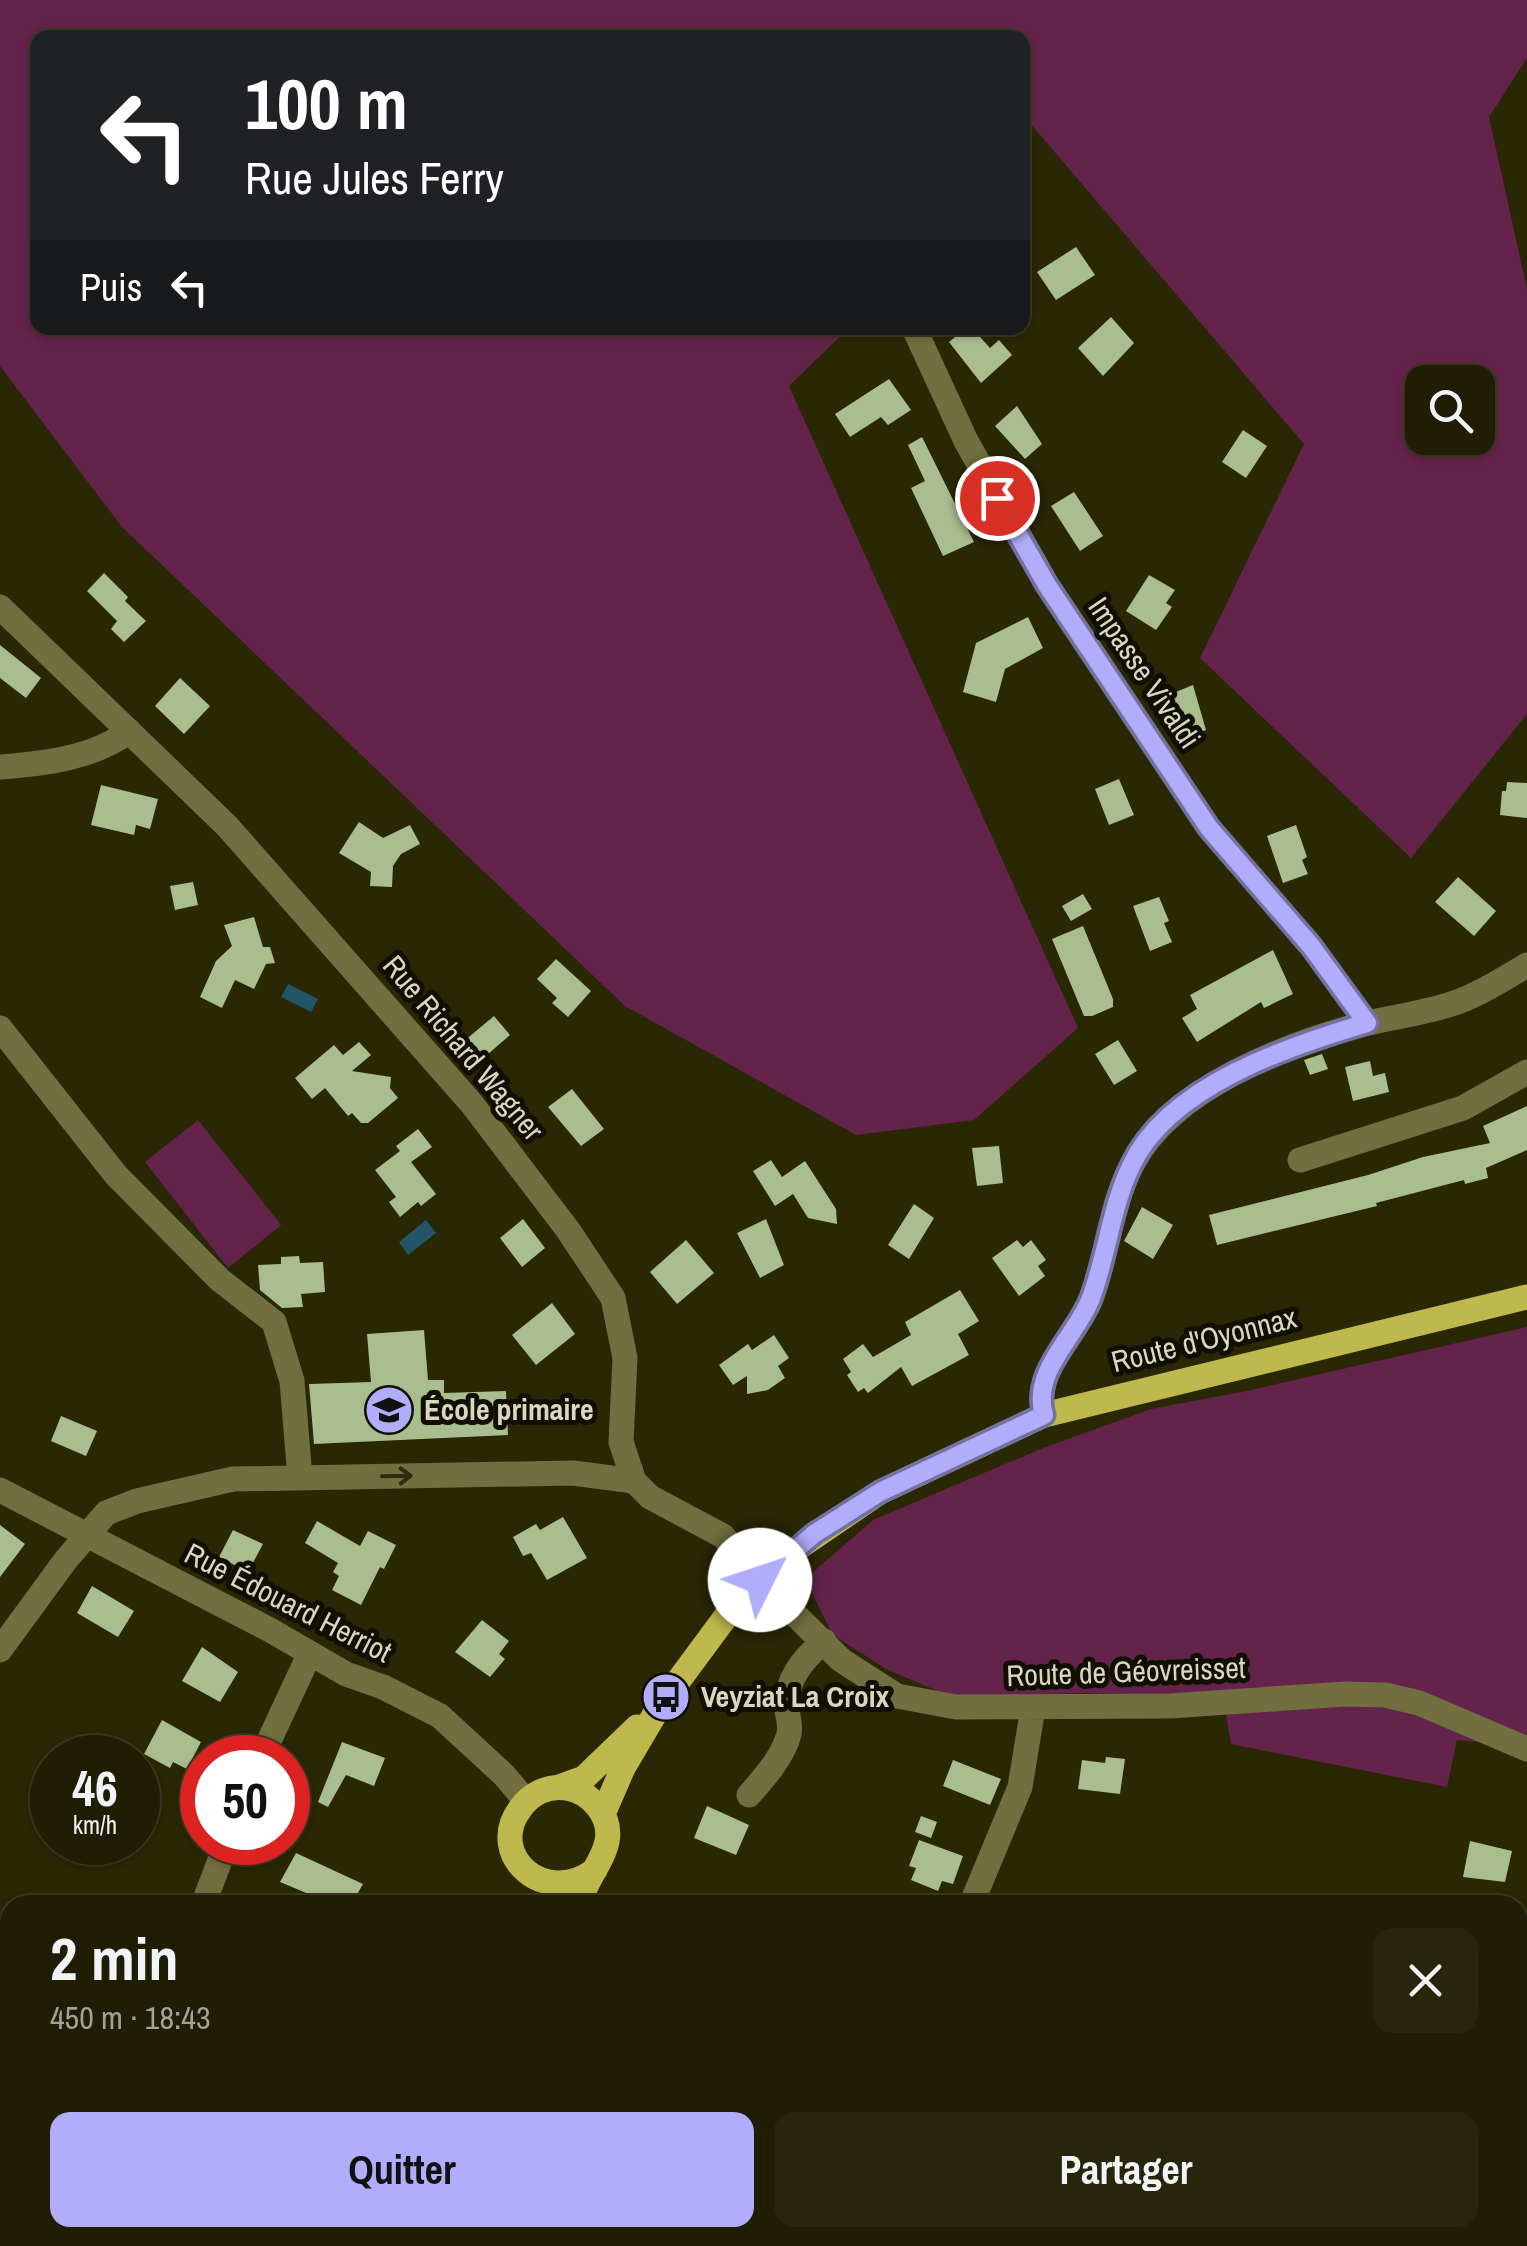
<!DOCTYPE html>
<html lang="fr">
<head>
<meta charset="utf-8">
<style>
  :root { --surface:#1f1d03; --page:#27260d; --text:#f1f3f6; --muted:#a1a29a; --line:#3c3b25; --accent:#b1adfa }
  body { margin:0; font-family:"Archivo Narrow",sans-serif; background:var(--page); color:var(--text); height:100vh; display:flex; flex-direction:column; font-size:38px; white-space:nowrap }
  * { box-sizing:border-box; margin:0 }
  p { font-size:32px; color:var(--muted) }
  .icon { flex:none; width:55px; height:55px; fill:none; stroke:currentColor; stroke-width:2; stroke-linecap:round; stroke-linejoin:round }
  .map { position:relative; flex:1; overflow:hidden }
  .sheet { position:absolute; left:0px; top:1895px; width:1528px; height:352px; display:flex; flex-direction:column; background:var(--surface); border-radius:30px 30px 0 0; box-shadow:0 2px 8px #0004,0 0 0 2px var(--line) }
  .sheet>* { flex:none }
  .top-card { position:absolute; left:30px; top:30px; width:1000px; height:305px; border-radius:20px; box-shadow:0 2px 8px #0004,0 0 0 2px var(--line); background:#202124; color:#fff; overflow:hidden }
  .tools { position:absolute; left:1405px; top:365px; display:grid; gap:20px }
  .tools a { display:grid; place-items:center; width:90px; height:90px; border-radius:20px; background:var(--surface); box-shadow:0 2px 8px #0004,0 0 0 2px var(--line); font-size:50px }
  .speed { position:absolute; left:30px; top:1735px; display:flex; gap:20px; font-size:50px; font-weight:700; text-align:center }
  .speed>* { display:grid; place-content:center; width:130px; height:130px; border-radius:50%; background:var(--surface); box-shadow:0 2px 8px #0004,0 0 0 2px var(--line); line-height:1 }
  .speed small { font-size:25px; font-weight:400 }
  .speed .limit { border:15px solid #d22; background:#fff; color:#111 }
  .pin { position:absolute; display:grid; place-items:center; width:85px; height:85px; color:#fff; margin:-42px; border:5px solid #fff; border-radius:50%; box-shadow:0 2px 10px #0007 }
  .me { position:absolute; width:110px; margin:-55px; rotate:49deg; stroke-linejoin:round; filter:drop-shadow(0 0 8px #0008) }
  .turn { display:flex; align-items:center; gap:35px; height:210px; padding:0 50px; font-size:45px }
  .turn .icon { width:130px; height:130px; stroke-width:2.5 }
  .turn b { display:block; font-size:70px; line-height:85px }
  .then { display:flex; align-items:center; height:95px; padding:0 50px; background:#0003; gap:20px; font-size:38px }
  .round { display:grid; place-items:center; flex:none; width:105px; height:105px; border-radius:20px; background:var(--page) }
  .head { display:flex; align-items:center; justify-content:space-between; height:170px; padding:0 50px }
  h1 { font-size:60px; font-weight:700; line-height:75px }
  .primary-button { display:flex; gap:20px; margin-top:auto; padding:20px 50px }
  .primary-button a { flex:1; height:115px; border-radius:20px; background:var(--accent); color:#111; font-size:40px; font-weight:700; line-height:115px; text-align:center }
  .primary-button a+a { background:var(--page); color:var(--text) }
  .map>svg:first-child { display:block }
  .green { fill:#64234b; fill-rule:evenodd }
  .water { fill:#245567 }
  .building { fill:#aabd8f }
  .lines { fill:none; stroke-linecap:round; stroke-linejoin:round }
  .minor { stroke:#716f3f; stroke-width:25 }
  .major { stroke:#bfb84d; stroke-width:25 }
  .oneway { stroke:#2e2c14 }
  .route-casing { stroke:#7370a2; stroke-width:25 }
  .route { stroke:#b1adfa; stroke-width:18 }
  .labels { text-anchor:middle; stroke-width:10; stroke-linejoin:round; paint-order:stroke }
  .street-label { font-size:30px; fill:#d8d7bf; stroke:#110f01 }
  .poi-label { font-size:30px; font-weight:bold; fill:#d8d7bf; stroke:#110f01; text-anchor:start }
</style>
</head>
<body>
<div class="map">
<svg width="1527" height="2246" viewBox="0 0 1527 2246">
  <rect width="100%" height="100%" fill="#292704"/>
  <path class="green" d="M0,0H1527V58L1489,117L1527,289V714L1411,858L1200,658L1304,444L1023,115L1022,38H38V328H849L789,386L1078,1028L974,1120L856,1135L625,1006L122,527L0,366ZM1422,382H1478V438H1422Z
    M198,1120L281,1225L228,1268L145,1162Z
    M1527,1327V1747L1457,1740L1447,1787L1231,1744L1223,1697L1094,1693L949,1696L886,1669L833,1635L805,1579L873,1520L1043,1448L1151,1409L1246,1391Z"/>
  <path class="water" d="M288,984L318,999L311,1012L281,997Z
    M426,1220L436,1233L408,1255L399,1242Z"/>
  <path class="building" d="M1076,247L1095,275L1056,300L1037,272Z
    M1111,317L1134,343L1103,376L1078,348Z
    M966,328H972L990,348L999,340L1012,355L981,383L949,342Z
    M889,379L911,410L888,425L881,417L850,437L835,414Z
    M1017,406L1042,444L1025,459L995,426Z
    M1243,430L1267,446L1246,478L1222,462Z
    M922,437L974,542L943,556L911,488L925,481L908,445Z
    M1074,492L1103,536L1080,551L1051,506Z
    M104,573L128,597L125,601L146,621L124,642L111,629L117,621L87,591Z
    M1149,575L1175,590L1166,603L1172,607L1156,630L1126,611Z
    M1028,617L1043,648L1005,669L996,702L963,692L976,643Z
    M0,645L41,678L26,698L0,678Z
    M180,678L210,706L184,734L155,706Z
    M1193,685L1206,730L1178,741L1161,698Z
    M1119,779L1134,815L1109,825L1095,789Z
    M1507,782L1527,783V818L1500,815L1502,791H1506Z
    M101,785L158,799L150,829L136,825L134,835L91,825Z
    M359,822L383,838L410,825L420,844L401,854L393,866L392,887L370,886L371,872L339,853Z
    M1296,825L1307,857L1302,860L1308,874L1283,883L1267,836Z
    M1458,877L1496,911L1474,936L1435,902Z
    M193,882L198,905L175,910L170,886Z
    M1083,894L1092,909L1071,921L1062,906Z
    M1159,897L1169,921L1164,923L1172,942L1150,951L1133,906Z
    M254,917L263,947H270L275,963L266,964L254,989L235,980L222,1008L200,997L216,961L232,946L224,925Z
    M1083,926L1113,999V1007L1092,1016H1084L1052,939Z
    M1273,950L1293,994L1264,1008L1261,1002L1197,1042L1182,1018L1197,1009L1190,995Z
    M556,959L591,991L568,1017L552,1003L557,998L537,979Z
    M494,1016L510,1035L480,1061L464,1041Z
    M1118,1040L1137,1071L1114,1085L1095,1054Z
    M359,1042L371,1055L352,1071L391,1077L390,1088L398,1098L368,1123H361L352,1113L348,1116L325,1088L312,1099L295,1078L334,1045L343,1055Z
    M1322,1054L1328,1069L1310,1075L1304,1060Z
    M1370,1061L1373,1076L1385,1073L1389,1092L1353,1101L1345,1067Z
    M572,1089L604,1129L581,1146L548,1107Z
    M1527,1106V1150L1486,1168L1488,1178L1465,1184L1464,1180L1376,1203L1377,1206L1217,1245L1209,1215L1368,1175L1423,1157L1490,1143L1483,1126Z
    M418,1129L432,1147L411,1162L436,1194L421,1206L418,1202L400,1217L389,1202L396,1197L375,1170L400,1151L396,1146Z
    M999,1146L1003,1183L977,1186L972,1148Z
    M771,1160L782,1177L805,1161L836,1209L837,1224L808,1218L793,1194L775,1206L753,1171Z
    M914,1204L934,1218L909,1259L888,1245Z
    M1142,1207L1173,1225L1153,1259L1124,1241Z
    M523,1219L545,1248L522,1267L500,1238Z
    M766,1219L784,1265L760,1278L737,1233Z
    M686,1240L714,1273L677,1304L650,1272Z
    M1017,1240L1023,1247L1031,1240L1046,1260L1038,1266L1045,1276L1019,1296L992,1258Z
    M299,1256L300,1263L323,1262L325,1292L301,1294L303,1307L282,1308L260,1290L258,1265L281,1264V1257Z
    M960,1290L979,1321L958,1334L969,1355L912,1386L901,1367L868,1393L864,1388L858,1392L847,1375L851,1372L843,1359L863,1344L873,1357L911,1335L905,1322Z
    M552,1303L575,1334L536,1365L512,1335Z
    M424,1330L428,1380H444V1393L506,1391L508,1435L314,1444L309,1384L371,1382L367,1334Z
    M774,1335L789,1358L778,1366L785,1378L768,1390L747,1394V1376L733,1385L719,1365L748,1344L752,1350Z
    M61,1416L97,1431L86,1456L51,1441Z
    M563,1517L587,1558L547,1580L531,1553L523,1556L513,1537L536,1524L540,1530Z
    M317,1521L360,1546L368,1531L396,1545L384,1569L380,1567L361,1605L332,1590L339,1576L333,1572L338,1563L305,1543Z
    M0,1525L25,1544L0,1577Z
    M233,1530L263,1544L248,1572L219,1557Z
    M92,1586L134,1611L118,1637L77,1613Z
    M482,1620L509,1641L499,1654L505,1659L490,1677L455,1652Z
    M202,1647L238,1672L220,1702L182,1681Z
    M162,1720L201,1742L187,1769L173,1762L170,1768L144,1754Z
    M342,1742L385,1758L374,1786L346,1775L328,1807L318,1802Z
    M1106,1757L1125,1759L1120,1794L1078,1789L1082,1760L1105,1763Z
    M953,1760L1001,1779L990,1805L943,1786Z
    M707,1806L749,1825L736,1855L694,1838Z
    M921,1816L937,1822L931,1838L915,1832Z
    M919,1840L963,1856L953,1884L942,1881L938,1891L911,1880L916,1868L909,1866Z
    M1470,1841L1512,1851L1505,1882L1463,1877Z
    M296,1853L363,1884L351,1905L326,1894L323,1900L280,1882Z"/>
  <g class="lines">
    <path class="minor" d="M914,328L966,441L1047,585L1209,828L1311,946L1367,1023
      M0,607L227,826L472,1104L568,1230L613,1298L625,1358L621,1442L634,1481L650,1497L723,1536L760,1580L841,1660L897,1696L956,1707L1170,1706L1345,1694L1385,1695L1419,1703L1527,1749
      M0,767C42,764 95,758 129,731
      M0,1028L116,1175L220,1280L274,1322L292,1381L300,1478
      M1300,1160L1463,1108L1527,1072
      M1044,1415C1031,1372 1076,1337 1091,1299C1108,1254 1110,1203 1134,1161C1174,1088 1286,1044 1364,1024C1396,1016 1429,1013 1460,1001C1484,992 1505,978 1527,965
      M0,1490L270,1630L346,1674L383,1687L440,1716L504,1775L526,1801
      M0,1650L65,1561L106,1513L137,1501L233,1479L573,1473L634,1481
      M261,1758L310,1653
      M749,1795C764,1778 783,1757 789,1734C791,1727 788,1718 787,1710C785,1680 802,1660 824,1641
      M203,1905L227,1842
      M971,1905L1020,1787L1033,1708
      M1518,1929H1527
      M0,2045L10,2046
      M1204,2238V2246
      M111,2246L115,2238
      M858,2246L860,2238
      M965,2246L1000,2238"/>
    <path class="major" d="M559,1787L584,1778L637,1727
      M603,1814L623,1768L659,1707L730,1611L786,1556L880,1492L1044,1415L1527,1297
      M579,1905C586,1871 626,1843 598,1807C590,1797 579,1790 566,1788C548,1785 530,1794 520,1809C486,1855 545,1908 595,1870
      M495,2246L498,2238"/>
  </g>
  <defs><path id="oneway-shaft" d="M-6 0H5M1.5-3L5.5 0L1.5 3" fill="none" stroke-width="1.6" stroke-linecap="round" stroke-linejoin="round" transform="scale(2.5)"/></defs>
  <use class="oneway" href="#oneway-shaft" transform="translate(397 1476) rotate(-1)"/>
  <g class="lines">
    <g class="route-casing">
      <path id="route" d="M760,1580L814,1534L880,1492L1044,1415C1031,1371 1076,1337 1091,1298C1107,1255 1111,1208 1131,1166C1168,1086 1289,1046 1367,1023L1311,946L1209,828L1047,585L997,498"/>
    </g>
    <use href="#route" class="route"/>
  </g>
  <defs>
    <g id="school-disc" transform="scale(2.5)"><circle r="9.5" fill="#b1adfa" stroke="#110f01"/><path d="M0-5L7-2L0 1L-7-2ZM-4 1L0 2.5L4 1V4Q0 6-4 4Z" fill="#111"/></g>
    <g id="bus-disc" transform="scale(2.5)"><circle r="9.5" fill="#b1adfa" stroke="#110f01"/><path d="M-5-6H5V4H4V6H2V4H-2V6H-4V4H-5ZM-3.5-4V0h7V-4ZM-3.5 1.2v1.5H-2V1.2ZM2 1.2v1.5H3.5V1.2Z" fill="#111"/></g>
  </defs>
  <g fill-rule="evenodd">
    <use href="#school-disc" x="389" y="1410"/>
    <use href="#bus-disc" x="666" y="1697"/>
  </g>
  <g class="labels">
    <g class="street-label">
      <text transform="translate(1144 673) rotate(56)" y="10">Impasse Vivaldi</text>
      <text transform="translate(463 1048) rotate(50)" y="10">Rue Richard Wagner</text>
      <text transform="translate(1204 1340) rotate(-14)" y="10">Route d'Oyonnax</text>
      <text transform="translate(288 1603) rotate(27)" y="10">Rue Édouard Herriot</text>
      <text transform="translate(1126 1672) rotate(-2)" y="10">Route de Géovreisset</text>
    </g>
    <g class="poi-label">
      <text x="424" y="1420">École primaire</text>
      <text x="701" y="1707">Veyziat La Croix</text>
    </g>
  </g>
</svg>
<div class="tools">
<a><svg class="icon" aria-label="search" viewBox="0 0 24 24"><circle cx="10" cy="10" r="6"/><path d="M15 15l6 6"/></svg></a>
</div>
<div class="speed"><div>46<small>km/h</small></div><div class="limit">50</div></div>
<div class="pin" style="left:997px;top:498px;background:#d93025"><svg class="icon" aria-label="arrive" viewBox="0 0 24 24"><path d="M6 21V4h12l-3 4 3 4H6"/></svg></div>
<svg class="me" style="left:760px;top:1580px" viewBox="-20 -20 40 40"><circle r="19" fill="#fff"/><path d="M0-13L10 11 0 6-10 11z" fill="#b1adfa"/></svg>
<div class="top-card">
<div class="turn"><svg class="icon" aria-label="left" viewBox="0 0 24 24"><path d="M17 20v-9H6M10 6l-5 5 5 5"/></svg><div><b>100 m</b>Rue Jules Ferry</div></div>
<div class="then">Puis<svg class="icon" aria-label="left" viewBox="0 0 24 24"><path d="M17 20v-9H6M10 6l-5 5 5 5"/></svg></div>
</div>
<section class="sheet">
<div class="head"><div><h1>2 min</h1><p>450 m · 18:43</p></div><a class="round"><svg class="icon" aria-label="close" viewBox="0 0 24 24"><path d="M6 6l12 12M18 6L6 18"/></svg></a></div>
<div class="primary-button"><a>Quitter</a><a>Partager</a></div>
</section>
</div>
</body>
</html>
